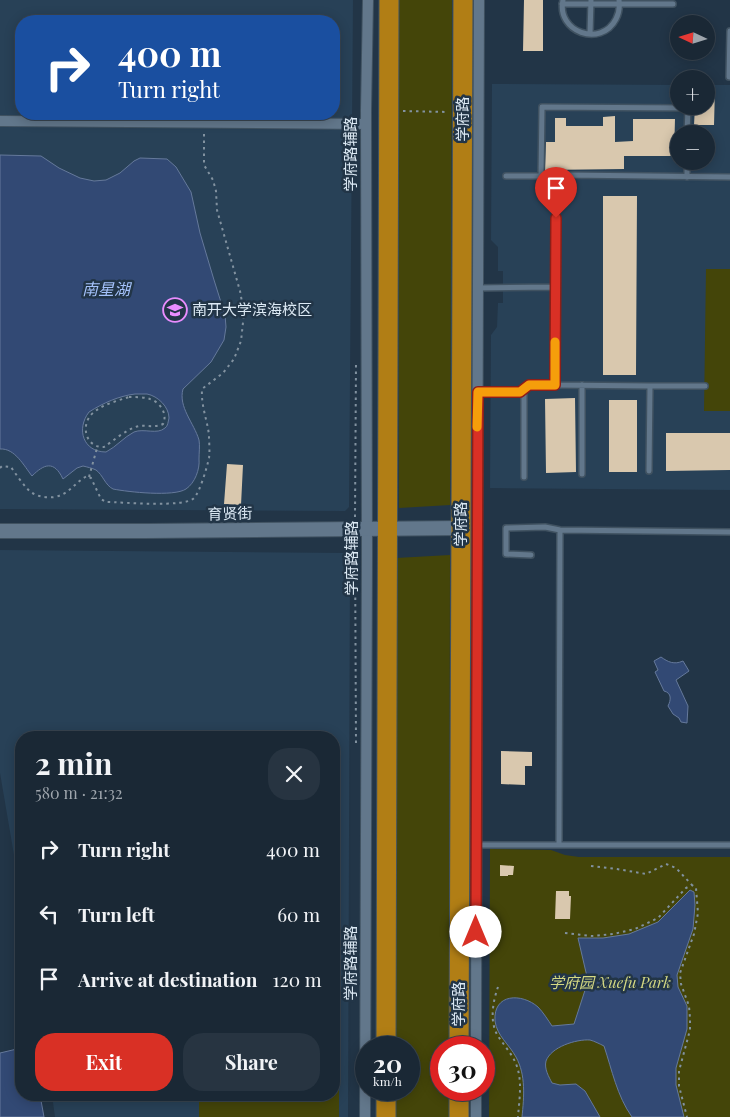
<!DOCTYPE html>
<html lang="en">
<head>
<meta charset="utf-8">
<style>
  :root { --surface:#1a2835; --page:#273441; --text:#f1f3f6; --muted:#9fa6ad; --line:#384450; --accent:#d93025 }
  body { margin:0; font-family:"Playfair Display","Noto Sans SC",serif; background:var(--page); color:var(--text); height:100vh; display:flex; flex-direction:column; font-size:19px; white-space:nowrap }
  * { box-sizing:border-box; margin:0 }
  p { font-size:16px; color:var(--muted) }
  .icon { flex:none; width:28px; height:28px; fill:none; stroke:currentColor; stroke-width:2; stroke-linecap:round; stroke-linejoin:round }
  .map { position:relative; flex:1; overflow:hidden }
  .sheet { position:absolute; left:15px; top:731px; width:325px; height:370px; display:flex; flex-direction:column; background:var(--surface); border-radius:20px; box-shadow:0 2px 12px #0003,0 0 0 1px var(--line) }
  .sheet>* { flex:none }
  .top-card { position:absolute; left:15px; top:15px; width:325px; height:105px; border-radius:20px; box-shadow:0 2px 12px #0003,0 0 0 1px var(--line); background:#1a4fa0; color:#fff; overflow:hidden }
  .needle { width:32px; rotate:274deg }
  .fabs { position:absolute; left:670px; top:15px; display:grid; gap:10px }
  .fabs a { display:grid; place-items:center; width:45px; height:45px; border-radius:50%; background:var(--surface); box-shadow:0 2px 12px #0003,0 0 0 1px var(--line); font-size:25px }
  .speed { position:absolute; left:355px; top:1036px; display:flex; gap:10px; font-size:25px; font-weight:700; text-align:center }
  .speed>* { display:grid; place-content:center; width:65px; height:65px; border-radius:50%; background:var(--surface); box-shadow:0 2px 12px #0003,0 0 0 1px var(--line); line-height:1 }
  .speed small { font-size:12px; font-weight:400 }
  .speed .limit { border:8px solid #d22; background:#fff; color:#111 }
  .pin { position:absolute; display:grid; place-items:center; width:42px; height:42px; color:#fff; margin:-51px -21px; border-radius:50% 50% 50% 0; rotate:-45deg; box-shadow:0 0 5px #0007 }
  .pin .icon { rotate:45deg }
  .me { position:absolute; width:55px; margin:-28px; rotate:0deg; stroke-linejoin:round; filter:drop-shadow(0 0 4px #0008) }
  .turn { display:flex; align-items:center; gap:18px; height:105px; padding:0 20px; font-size:22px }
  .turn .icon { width:65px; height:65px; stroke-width:2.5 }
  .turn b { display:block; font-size:35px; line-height:42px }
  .round { display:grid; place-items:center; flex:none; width:52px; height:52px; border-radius:20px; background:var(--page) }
  .overview { display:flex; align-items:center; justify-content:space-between; height:85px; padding:0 20px }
  h1 { font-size:30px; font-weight:700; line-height:38px }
  .cta { display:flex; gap:10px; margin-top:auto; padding:10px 20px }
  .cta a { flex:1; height:58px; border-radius:20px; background:var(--accent); color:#fff; font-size:20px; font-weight:700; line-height:58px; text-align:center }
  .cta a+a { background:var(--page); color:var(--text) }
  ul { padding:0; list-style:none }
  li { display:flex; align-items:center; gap:15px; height:65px; padding:0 20px }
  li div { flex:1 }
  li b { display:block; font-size:19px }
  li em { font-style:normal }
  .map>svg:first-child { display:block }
  .built { fill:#284157; fill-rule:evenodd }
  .green { fill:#444509 }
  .water { fill:#324974; stroke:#65799b; fill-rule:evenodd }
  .building { fill:#d9c8ae }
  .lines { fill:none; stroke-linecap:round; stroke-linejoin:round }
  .lane-casing { stroke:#405261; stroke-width:8 }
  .street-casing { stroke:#405261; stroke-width:12 }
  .secondary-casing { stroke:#405261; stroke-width:16 }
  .highway-casing { stroke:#405261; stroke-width:21 }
  .path { stroke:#8292a0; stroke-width:2; stroke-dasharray:2.5 4; stroke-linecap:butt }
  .lane { stroke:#62778b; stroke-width:5 }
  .street { stroke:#62778b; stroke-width:10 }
  .secondary { stroke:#62778b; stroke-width:14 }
  .highway { stroke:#b17e15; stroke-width:19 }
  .route-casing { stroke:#8d1f18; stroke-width:12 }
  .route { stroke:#d93025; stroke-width:9 }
  .slow { stroke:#f59e0b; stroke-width:9 }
  .labels { text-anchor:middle; stroke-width:5; stroke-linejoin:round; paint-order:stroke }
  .street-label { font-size:15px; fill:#ddeaf5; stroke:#223547 }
  .poi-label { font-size:15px; fill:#ddeaf5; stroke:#223547; text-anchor:start }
  .park-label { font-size:15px; font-style:italic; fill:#d5d983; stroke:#223547 }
  .water-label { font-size:16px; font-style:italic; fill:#a4c2fa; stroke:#223547 }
</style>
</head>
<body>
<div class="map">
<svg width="730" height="1117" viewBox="0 0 730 1117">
  <rect width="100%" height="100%" fill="#223547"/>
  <path class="built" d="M0,0H353L349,507L345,511L0,509ZM21,21H334V114H21Z
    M492,84L679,85V106H706V85H730V490L490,488L491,335L497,327L498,303H503V271H498V247L491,240ZM679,134H706V161H679Z
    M0,550L345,553L350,558L348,1117H55L52,1095H334V738H21V896L0,773Z"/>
  <path class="green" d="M398,0H452L450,505L399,508Z
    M706,269H730V411H704Z
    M450,555L449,1047L441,1048V1090H449V1117H394V1090H409V1048L394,1047L396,558Z
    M490,849L551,850L565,855L579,857H730V1117H489Z
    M334,961H339V1117H199V1095H334Z"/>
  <path class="water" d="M0,155L41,156L59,168L80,178L94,181L106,180L120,173L134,161L140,158L167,159L176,167L191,192L200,233L214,280L225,315L226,327L224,340L211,362L183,389C178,407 194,423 199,440C200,445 199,453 199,459C200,469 195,483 186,489C174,497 128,492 113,489C105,485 103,475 96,470C92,468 87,467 83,466L77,468L63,479C54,460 44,464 32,476C24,466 15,448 0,449ZM135,394C139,394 143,394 147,394C158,396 169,407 169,418C168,422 168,426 165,428C157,435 144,428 134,432C124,437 116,447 106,452C83,452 76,429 89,412C103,403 119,396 135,394Z
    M661,657C668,662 674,665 683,661L689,671L676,680L688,706L687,723L681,722L679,718L673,714L668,706C671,700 672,693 664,691L655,672L658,670L654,661Z
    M690,890L694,892L695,905L693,929L677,975L678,987L687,1006V1029L676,1068V1085L684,1117H632C617,1096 612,1070 604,1046C600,1044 594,1041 590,1040C576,1039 551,1047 546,1061C544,1069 549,1077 552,1083L560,1085L576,1084L585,1091L600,1117H522C524,1097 526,1075 516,1057C509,1044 497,1036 495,1021C493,993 522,993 538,1007C543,1012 548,1020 552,1026L574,1024L588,981L578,938H603L629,934L658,922Z
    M21,1048V1095H40L44,1117H0V1053Z"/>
  <path class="building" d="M524,0H543V51H523Z
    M706,87L715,88L714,125H694L695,106H706Z
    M615,116V142L633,141V119H675L674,156H624V169L545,170L546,142H555V118H566V126H603V117Z
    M603,196H637L636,375H603Z
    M575,398L576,472L546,473L545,399Z
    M609,400H637V472H609Z
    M666,433H730V470L666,471Z
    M227,464L243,465L241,505L224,504Z
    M501,751L532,752V766H525V785L501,784Z
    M500,865L514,866L513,875H508V876H500Z
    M556,891H569V896H571L570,919H555Z"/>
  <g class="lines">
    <g class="lane-casing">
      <path id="lane" d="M563,0C556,32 601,48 616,19C619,13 620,7 619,0
        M562,4H673
        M590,34L591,0
        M729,77L730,31
        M506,176H561
        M541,176L542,107L688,108L687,134
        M687,177V161
        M478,288L555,287
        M582,385V474
        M650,386H705
        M478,392H520L529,385H555
        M520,392L524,395V477
        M649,471L650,386L555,385L556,183L561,176L568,175L730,177
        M531,555L506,554V528L545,527L560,530L730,532
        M477,845H730
        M559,845L560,530"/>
    </g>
    <g class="street-casing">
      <path id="street" d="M0,121L366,124
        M476,1048L477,564L479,0
        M365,1117L367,553L366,110L368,0
        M476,1117V1090"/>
    </g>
    <g class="secondary-casing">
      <path id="secondary" d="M0,531H147L461,528"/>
    </g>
    <g class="highway-casing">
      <path id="highway" d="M386,1048L389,0
        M459,1048L463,0
        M459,1090V1117
        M386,1117V1090"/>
    </g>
    <path class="path" d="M403,111L448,112
      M129,397C136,397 144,397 150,399C160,402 168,414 163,424C155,428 147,425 139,426C128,428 113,441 104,447C85,448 80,424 93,413C103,404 117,401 129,397Z
      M0,468L2,466L11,467C15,473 26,489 31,492C39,498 53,499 61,495C71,491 77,481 87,476L91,478L101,499L106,502C122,502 185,508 194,498C200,492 207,467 209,458C210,451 209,442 209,435C207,419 201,406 202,389L223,373L234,359L241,341L244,313L240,291L217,210L216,191L213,180L204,165V133
      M89,477L97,448
      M355,517L356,362
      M355,539L356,745
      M591,866L617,869L646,874L666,864L676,868L692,885
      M565,933L592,936L613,934L635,929L658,918L686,888L692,885L696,888L698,913L694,934L680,973L681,984L689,1006L690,1018V1030L679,1071V1086L687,1117
      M498,987C493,1001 489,1022 498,1036C505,1047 515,1057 518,1070C522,1085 519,1102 518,1117"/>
    <use href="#lane" class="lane"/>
    <use href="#street" class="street"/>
    <use href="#secondary" class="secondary"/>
    <use href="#highway" class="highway"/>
  </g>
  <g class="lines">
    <g class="route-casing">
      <path id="route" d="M476,932L478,392H520L529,385H555L556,218"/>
    </g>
    <use href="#route" class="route"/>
    <path class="slow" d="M477,427L478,392H520L529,385H555V342"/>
  </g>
  <defs>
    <g id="university-ring" transform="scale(1.25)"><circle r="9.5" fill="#223547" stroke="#e98dfe" stroke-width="1.5"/><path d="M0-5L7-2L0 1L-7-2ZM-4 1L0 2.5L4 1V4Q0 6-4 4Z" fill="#e98dfe"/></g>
  </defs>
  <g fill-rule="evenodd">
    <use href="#university-ring" x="175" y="310"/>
  </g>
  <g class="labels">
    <g class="street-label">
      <text transform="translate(463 119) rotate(-90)" y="5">学府路</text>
      <text transform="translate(351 154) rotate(-90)" y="5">学府路辅路</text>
      <text transform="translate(230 514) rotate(-1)" y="5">育贤街</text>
      <text transform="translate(461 524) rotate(-90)" y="5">学府路</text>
      <text transform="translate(352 558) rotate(-90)" y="5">学府路辅路</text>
      <text transform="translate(351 963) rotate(-90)" y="5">学府路辅路</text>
      <text transform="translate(459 1004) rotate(-90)" y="5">学府路</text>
    </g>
    <g class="poi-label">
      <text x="192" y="315">南开大学滨海校区</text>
    </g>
    <g class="park-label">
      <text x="610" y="988">学府园 Xuefu Park</text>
    </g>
    <g class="water-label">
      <text x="106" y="295">南星湖</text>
    </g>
  </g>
</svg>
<div class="fabs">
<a><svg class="needle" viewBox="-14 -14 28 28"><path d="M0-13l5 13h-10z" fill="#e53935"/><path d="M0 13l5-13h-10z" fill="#9fa6ad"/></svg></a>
<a>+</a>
<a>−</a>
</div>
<div class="speed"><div>20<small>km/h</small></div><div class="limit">30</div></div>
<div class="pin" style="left:556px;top:218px;background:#d93025"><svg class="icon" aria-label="arrive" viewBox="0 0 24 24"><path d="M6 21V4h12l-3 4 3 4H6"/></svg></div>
<svg class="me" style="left:476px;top:932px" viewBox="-20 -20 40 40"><circle r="19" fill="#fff"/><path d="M0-13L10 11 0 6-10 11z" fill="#d93025"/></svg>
<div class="top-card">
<div class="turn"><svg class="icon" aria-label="right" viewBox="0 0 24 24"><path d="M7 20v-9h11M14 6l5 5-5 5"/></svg><div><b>400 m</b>Turn right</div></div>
</div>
<section class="sheet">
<div class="overview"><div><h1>2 min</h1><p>580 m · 21:32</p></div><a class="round"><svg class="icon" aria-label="close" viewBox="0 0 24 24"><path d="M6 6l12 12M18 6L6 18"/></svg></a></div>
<ul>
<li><svg class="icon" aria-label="right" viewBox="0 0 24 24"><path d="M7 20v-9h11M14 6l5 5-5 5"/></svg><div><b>Turn right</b></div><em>400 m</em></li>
<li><svg class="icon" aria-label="left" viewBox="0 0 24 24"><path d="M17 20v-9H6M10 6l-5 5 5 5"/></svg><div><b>Turn left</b></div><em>60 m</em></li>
<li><svg class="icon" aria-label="arrive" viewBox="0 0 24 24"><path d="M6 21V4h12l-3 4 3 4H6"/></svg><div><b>Arrive at destination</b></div><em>120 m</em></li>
</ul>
<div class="cta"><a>Exit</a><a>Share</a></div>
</section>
</div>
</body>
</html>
